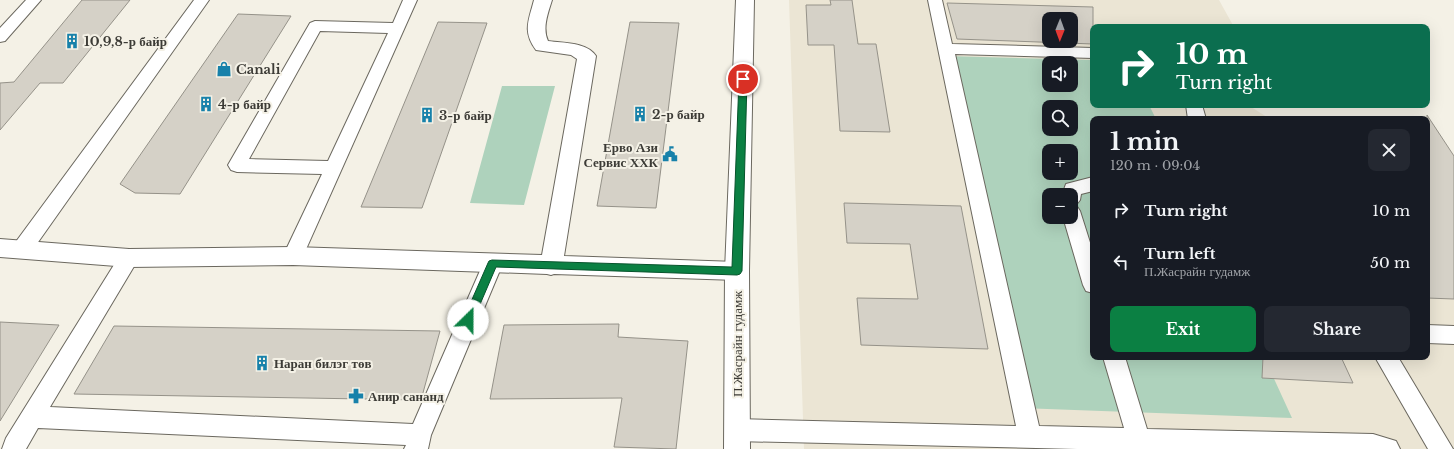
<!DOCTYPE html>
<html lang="en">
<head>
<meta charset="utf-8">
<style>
  :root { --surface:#171b24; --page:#242831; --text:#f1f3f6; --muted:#9ea1a6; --accent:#0b8043 }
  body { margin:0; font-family:"Libre Baskerville",serif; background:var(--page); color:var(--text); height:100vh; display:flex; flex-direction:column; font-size:15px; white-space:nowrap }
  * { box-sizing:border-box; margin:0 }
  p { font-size:13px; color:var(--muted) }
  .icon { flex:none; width:22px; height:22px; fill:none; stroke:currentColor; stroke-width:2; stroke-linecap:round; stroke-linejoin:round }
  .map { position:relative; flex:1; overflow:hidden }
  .details { position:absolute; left:1090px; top:116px; width:340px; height:244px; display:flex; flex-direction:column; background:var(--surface); border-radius:8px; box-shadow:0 4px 16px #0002 }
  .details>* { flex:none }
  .hud { position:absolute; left:1090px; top:24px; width:340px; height:84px; border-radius:8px; box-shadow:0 4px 16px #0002; background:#0b6e4f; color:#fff; overflow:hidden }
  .needle { width:26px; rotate:181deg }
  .controls { position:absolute; left:1042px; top:12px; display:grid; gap:8px }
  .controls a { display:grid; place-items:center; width:36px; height:36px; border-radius:8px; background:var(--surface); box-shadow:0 4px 16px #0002; font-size:20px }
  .pin { position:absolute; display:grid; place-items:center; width:34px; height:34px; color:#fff; margin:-17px; border:2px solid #fff; border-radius:50%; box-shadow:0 1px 4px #0007 }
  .me { position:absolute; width:44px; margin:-22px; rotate:23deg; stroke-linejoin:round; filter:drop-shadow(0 0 3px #0008) }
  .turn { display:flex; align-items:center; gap:14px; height:84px; padding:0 20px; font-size:18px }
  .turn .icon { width:52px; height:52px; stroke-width:2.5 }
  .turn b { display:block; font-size:28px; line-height:34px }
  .round { display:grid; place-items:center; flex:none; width:42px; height:42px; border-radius:8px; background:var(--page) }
  .summary { display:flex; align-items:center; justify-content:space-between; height:68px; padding:0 20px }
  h1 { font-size:24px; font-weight:700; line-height:30px }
  .cta { display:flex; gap:8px; margin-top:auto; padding:8px 20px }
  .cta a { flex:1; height:46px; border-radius:8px; background:var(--accent); color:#fff; font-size:16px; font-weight:700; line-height:46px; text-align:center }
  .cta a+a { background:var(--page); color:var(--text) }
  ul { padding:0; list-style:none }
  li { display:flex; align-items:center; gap:12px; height:52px; padding:0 20px }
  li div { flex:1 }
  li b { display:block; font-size:15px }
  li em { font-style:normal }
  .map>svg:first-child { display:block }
  .built { fill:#ebe5d4; fill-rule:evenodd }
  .green { fill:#aed2bc; fill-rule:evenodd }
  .building { fill:#d5d1c7; stroke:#959289; fill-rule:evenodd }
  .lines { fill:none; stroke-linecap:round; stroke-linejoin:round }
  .lane-casing { stroke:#6b685f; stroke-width:2 }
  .street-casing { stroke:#6b685f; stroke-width:2 }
  .secondary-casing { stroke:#6b685f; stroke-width:2 }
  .lane { fill:#fff; fill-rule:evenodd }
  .street { fill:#fff; fill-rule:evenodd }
  .secondary { fill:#fff; fill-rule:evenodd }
  .route { fill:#0b8043; stroke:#07532c }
  .labels { text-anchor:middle; stroke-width:4; stroke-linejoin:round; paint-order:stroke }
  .poi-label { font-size:13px; font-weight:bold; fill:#3c3b36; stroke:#f4f1e6; text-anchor:start }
  .street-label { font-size:13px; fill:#3c3b36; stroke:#f4f1e6 }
</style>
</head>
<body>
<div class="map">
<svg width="1454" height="449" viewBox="0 0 1454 449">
  <rect width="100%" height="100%" fill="#f4f1e6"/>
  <path class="built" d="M789,0H1219L1234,27H1093V105H1248L1270,119H1093V357H1427V267H1454V449H804ZM1049,19H1071V41H1049ZM1049,63H1071V85H1049ZM1049,107H1071V129H1049ZM1049,151H1071V173H1049ZM1049,195H1071V217H1049Z"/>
  <path class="green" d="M947,56L1093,60V105H1149L1156,119H1093V357H1264L1292,418L1020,408ZM1049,63H1071V85H1049ZM1049,107H1071V129H1049ZM1049,151H1071V173H1049ZM1049,195H1071V217H1049Z
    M502,86H555L524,205L470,203Z"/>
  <path class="building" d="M82,0H130L63,83H40L0,130V83L14,82Z
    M830,0H852L858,44H876L890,132L840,131L834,45H808L806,5H831Z
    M947,3L1093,7V44L957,39ZM1049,19H1071V41H1049Z
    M238,14L291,16L180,194L135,193L120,184Z
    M438,22L487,23L422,208L361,207Z
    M630,22L679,23L656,208L597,206Z
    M1427,115L1454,156V299L1427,298Z
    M844,203L961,206L988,349L861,345L857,298L918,299L910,244L847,243Z
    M0,322L59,325L0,421Z
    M619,324L618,337L688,341L676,449L614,447L622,398L490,399L504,325Z
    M114,326L440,331L421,400L74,394Z
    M1263,357H1341L1353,383L1262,378Z"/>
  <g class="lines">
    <g class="lane-casing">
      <path id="lane" d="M26,0H41L5,41L0,42V28Z
        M194,0H209L29,255L22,257L15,255L12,249L15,243Z
        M403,0H417L303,256L300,262L293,264L286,262L283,256L322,174L237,172L231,170L228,165L310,23L315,21L393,23ZM320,31L388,33L328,161L249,159Z
        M928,0H942L952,44L1093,48V58L955,54L1039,426L1124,428L1103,357H1125L1147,429L1373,434L1396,441L1400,449H1077L736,441L728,438L725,430L728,422L736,419L1016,426Z
        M1186,105H1202L1206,119H1188Z
        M1093,177V191L1081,194L1080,200L1076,205L1080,211L1093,252V293L1086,291L1083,285L1063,217H1071V195H1062L1066,184Z
        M129,250L136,252L139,258L50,407L413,424L486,257L493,255L500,257L503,263L431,435L428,449H404L406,445L38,428L26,449H2L6,438L122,252Z
        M1427,325L1454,326V344L1427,343Z
        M1375,357H1398L1453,449H1428Z"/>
    </g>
    <g class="street-casing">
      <path id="street" d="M534,0H552C548,13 542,28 548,41C563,43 587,42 596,56L564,256L737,262L745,264L749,271L745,278L737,280L554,274L551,275L547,274L293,265L129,267L0,257V239L129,249L293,247L542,255L577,59L571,55L536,50C522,31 529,20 534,0Z"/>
    </g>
    <g class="secondary-casing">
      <path id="secondary" d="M736,0H754L749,271L750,449H724L725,271Z"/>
    </g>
    <use href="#lane" class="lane"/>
    <use href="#street" class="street"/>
    <use href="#secondary" class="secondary"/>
  </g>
  <path class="route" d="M743,76L747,79L742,271L740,274L737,275L496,267L472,323L468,325L465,323L463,320L488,263L489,261L492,260L732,267L739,79Z"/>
  <defs>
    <g id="building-bare" transform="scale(1.2)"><path d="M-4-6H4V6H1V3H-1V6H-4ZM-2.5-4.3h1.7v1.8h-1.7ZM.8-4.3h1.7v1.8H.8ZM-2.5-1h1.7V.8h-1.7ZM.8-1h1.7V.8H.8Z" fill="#1781aa" stroke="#f4f1e6" stroke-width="2.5" paint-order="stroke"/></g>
    <g id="shop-bare" transform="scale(1.2)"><path d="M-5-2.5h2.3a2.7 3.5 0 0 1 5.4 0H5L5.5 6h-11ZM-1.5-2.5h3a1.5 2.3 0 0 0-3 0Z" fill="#1781aa" stroke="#f4f1e6" stroke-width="2.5" paint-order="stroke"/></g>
    <g id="civic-bare" transform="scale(1.2)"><path d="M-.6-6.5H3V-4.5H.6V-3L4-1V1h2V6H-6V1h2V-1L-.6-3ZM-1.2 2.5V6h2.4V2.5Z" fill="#1781aa" stroke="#f4f1e6" stroke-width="2.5" paint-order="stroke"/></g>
    <g id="pharmacy-bare" transform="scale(1.2)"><path d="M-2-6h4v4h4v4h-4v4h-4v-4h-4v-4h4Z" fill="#1781aa" stroke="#f4f1e6" stroke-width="2.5" paint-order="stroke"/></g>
  </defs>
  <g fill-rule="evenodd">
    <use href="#building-bare" x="72" y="41"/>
    <use href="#shop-bare" x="224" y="69"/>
    <use href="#building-bare" x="206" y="104"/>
    <use href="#building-bare" x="640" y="114"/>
    <use href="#building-bare" x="427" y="115"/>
    <use href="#civic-bare" x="670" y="154"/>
    <use href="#building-bare" x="262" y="363"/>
    <use href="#pharmacy-bare" x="356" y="396"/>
  </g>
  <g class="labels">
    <g class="poi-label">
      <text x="84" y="46">10,9,8-р байр</text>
      <text x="236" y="74">Canali</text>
      <text x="218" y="109">4-р байр</text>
      <text x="652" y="119">2-р байр</text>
      <text x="439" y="120">3-р байр</text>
      <text x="658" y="152" text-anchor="end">Ерво Ази<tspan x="658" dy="15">Сервис ХХК</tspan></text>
      <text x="274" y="368">Наран билэг төв</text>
      <text x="368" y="401">Анир сананд</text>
    </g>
    <g class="street-label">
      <text transform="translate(737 344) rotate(-90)" y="5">П.Жасрайн гудамж</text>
    </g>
  </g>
</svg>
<div class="controls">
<a><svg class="needle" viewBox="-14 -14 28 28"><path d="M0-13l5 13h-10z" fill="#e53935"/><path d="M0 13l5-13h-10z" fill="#9ea1a6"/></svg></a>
<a><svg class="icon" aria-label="sound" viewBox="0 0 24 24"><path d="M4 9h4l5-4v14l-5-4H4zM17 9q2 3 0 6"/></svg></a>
<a><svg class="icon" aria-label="search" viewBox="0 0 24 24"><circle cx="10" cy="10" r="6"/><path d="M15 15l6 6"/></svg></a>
<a>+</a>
<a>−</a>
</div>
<div class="pin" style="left:743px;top:79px;background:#d93025"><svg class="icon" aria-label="arrive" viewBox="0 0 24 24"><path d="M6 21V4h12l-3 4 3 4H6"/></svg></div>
<svg class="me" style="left:468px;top:320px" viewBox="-20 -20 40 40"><circle r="19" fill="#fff"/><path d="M0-13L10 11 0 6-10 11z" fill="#0b8043"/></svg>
<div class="hud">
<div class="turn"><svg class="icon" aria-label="right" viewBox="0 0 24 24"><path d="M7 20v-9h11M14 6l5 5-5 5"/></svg><div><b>10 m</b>Turn right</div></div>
</div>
<section class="details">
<div class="summary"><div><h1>1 min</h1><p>120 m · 09:04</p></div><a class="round"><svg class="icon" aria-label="close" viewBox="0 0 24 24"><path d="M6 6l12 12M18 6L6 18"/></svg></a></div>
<ul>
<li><svg class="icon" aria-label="right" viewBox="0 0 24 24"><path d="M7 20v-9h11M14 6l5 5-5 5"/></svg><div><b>Turn right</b></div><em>10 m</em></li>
<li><svg class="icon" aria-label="left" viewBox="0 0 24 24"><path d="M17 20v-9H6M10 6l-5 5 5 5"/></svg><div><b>Turn left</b><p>П.Жасрайн гудамж</p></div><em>50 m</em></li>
</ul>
<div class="cta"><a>Exit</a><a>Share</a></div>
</section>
</div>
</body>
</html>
